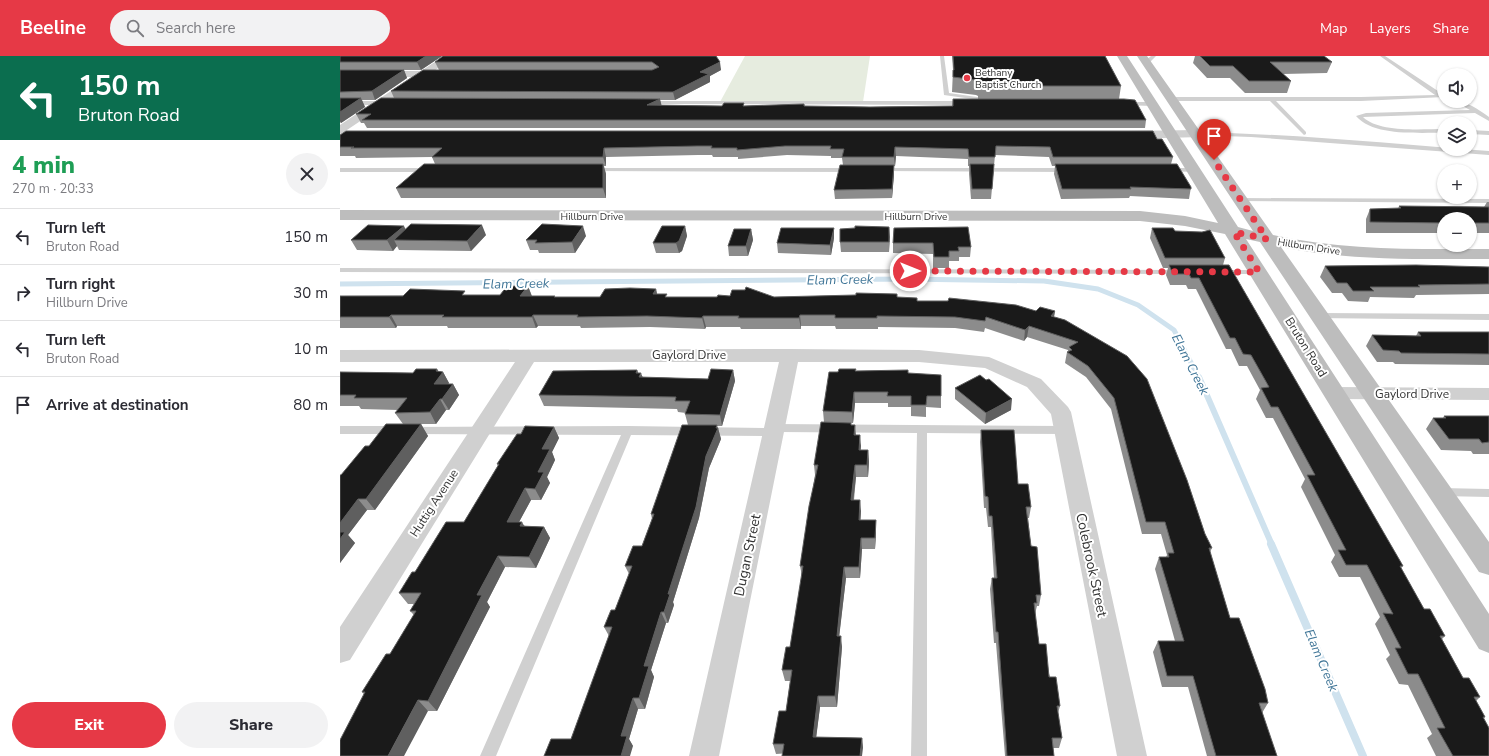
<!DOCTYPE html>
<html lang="en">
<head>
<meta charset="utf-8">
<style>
  :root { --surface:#fff; --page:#f2f2f3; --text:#2b2b33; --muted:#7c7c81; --line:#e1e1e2; --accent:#e63946 }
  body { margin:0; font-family:"Nunito Sans",sans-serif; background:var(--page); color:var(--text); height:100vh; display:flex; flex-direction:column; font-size:15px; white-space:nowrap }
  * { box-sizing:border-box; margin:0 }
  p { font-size:13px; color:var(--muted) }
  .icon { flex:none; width:22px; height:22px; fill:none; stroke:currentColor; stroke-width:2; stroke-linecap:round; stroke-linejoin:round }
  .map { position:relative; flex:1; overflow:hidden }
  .sheet { display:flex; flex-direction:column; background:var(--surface); width:340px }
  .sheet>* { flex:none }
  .guide { background:#0b6e4f; color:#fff; overflow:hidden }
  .buttons { position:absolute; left:1097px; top:12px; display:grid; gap:8px }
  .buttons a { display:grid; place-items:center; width:40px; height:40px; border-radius:50%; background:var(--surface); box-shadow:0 1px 3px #0004; font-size:20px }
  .pin { position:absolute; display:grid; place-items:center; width:34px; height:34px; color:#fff; margin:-41px -17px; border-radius:50% 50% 50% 0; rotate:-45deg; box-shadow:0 0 4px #0007 }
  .pin .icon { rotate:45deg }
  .me { position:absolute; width:44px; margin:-22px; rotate:90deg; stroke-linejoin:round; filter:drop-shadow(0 0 3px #0008) }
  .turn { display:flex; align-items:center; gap:14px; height:84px; padding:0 12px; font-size:18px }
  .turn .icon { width:52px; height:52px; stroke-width:2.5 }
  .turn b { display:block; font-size:28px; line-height:34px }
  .round { display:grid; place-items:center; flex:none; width:42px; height:42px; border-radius:21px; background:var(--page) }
  .head { display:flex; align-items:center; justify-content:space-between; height:68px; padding:0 12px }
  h1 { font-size:24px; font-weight:800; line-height:30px; color:#1e9e55 }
  .action { display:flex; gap:8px; margin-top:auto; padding:8px 12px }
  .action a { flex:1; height:46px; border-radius:24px; background:var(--accent); color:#fff; font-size:16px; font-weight:800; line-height:46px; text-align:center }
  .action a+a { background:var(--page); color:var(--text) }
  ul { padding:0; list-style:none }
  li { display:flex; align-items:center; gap:12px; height:56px; padding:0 12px; border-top:1px solid var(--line) }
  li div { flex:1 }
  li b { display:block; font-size:15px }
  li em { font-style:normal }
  header { display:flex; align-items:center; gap:24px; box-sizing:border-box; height:56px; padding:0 20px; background:var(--accent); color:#fff }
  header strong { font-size:19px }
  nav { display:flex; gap:22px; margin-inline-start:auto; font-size:14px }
  .search { width:280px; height:36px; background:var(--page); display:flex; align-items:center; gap:10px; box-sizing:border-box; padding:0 14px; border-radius:22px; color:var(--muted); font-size:15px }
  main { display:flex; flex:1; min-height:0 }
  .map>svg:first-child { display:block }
  .green { fill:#e6ecdf }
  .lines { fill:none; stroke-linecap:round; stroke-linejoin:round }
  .stream-far2 { stroke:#cfe2ee; stroke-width:5 }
  .stream-far1 { stroke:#cfe2ee; stroke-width:6 }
  .stream { stroke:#cfe2ee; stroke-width:8 }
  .lane { fill:#d0d0d0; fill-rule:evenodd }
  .street { fill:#d0d0d0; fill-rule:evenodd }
  .secondary { fill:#bdbdbd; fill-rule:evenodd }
  .wall { fill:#8c8c8c }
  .shaded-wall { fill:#5f5f5f }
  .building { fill:#1a1a1a; stroke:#5f5f5f }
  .route { stroke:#e63946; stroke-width:7; stroke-dasharray:0 12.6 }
  .poi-dot { fill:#e63946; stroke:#fff; stroke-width:1.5 }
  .labels { text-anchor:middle; stroke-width:4; stroke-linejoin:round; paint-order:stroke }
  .far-poi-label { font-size:10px; fill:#333; stroke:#fff; text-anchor:start }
  .far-street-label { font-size:10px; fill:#333; stroke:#fff }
  .street-label { font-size:12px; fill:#333; stroke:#fff }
  .water-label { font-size:13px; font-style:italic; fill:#3f7597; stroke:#fff }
  .near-street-label { font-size:14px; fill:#333; stroke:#fff }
</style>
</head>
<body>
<header>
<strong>Beeline</strong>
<div class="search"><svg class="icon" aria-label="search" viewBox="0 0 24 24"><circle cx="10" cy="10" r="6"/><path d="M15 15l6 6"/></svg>Search here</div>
<nav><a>Map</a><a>Layers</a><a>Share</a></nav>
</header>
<main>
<section class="sheet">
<div class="guide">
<div class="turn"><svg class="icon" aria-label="left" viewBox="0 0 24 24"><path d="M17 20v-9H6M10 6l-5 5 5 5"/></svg><div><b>150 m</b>Bruton Road</div></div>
</div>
<div class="head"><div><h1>4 min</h1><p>270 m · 20:33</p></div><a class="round"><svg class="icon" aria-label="close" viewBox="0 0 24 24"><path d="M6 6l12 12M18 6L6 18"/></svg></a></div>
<ul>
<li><svg class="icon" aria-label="left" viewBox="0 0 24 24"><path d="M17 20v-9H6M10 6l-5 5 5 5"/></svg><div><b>Turn left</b><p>Bruton Road</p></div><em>150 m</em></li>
<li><svg class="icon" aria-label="right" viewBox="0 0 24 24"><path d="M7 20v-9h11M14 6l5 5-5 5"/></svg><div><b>Turn right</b><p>Hillburn Drive</p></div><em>30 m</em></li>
<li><svg class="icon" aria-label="left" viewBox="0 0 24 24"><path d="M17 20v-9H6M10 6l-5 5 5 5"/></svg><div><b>Turn left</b><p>Bruton Road</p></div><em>10 m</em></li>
<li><svg class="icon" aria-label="arrive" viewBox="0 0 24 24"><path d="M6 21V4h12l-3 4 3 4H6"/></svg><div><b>Arrive at destination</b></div><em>80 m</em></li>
</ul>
<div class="action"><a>Exit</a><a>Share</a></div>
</section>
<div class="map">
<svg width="1149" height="700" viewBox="0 0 1149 700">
  <rect width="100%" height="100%" fill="#fff"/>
  <path class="green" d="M405,0H530L523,46H380Z"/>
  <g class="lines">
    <path class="stream-far2" d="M0,228L564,223L704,225L758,233L798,249L834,274L859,322"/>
    <path class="stream-far1" d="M859,321L932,489"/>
    <path class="stream" d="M931,488L1023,700"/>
    <path class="lane" d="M600,0H604L609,37L651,43L653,44V46L604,39Z
      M811,0H816L809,7H805V5Z
      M1040,0H1045L1104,39V41L1021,45H936L966,76V78L964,79L930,45H832L829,43L832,41H1021L1095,39Z
      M0,45H46L49,47L46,49H0Z
      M308,45H626L629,47L626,49L306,48L305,47Z
      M1113,45C1127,45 1138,53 1149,61V65L1135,57L1023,61C1039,77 1082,73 1104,73V77C1079,76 1034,81 1016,60L1026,57L1130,54Z
      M784,46H812L815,48L812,50L782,49L781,48Z
      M1130,74L1149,75V79L1130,78Z
      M857,76C955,78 1053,88 1149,95V99L911,81L855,79V77Z
      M0,112H90L93,114L90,116H0Z
      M252,112H512L515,114L512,116L250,115V113Z
      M540,112H728L731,114L728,116L538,115L537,114Z
      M828,112H854L857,114L854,116L826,115L825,114Z
      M900,142L1149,143V147L898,145V143Z
      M0,212L839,214L843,216L839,218L0,216Z
      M878,214H919L923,216L919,218H881L877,216Z
      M979,257L1149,258V264L976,262L975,260Z
      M434,368L725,370L730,374L725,378L587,377V700H571L577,377L438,376L437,379L433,380L291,379L156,700H140L281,379L71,378L66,374L67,371L288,370L429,372L430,369Z
      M0,370H55L60,374L55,378H0Z
      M1101,432L1149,433V441L1101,440L1097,439L1095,436L1097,433Z"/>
    <path class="street" d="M104,0H115L94,15L110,16L111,18L110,20L86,21L4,76L0,78V69L72,21H0V15H81Z
      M857,74L863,78L861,81L788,83L782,79L788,75Z
      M450,293L579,294L649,301L701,323L728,351L731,356L807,700H777L711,358L687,331L645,312L579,306H458L379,700H349L439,306H194L10,604L0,607V571L175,306H0V294Z
      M995,331L1149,332V344L995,343L988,342L985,337L988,332Z"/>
    <path class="secondary" d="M777,0H787L898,171L913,175L797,0H807L933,179C1005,195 1076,193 1149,193V203C1079,203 1010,205 941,191L1149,486V519L1139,516L920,186L906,183L1149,558V597L1139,593L885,178L845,170L800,165L0,164V154L800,155L845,160L878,167Z"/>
  </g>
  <path class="wall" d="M0,0H102L81,14H0Z
    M376,0L381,14L370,20V26L335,44H320L321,49L382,50L404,47V50L464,48L465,50L530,51L612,50L613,43H638V40L636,39L612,36L613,14L612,0H765L781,30L779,43L806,64L805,72H27L24,67H21L16,58L54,42L51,35L312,14H314H99L95,6Z
    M855,0H984L992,6L987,17L943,18L951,25L947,37H905L890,22H867L853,7Z
    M0,14H64L67,22L35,44H22L25,51L1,67L0,66Z
    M0,79L817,83L833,101L831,108L851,131L849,143L790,140L789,142L721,143L714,118L715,110H712L709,101L655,99L651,143H631L629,118V110H628V103L556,100L555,110H554V118L552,142L495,143L494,134L503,109L502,102H491V100L447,99L398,103V101H373L372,99H358L266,101V110H264L266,118V142H61L56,132L95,108L92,101L16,102L15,100H0Z
    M1147,146H1149V177H1130V163H1104V177H1026V163L1030,153H1058L1059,150L1144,151Z
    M345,170L347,180L342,195L339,197H316L313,187Z
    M549,171V196H501L500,186Z
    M494,172V182L491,199L438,197L437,187Z
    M554,172L631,191L630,201H619V205H609V212H593V198L553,197V187Z
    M812,172L835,175L885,202L883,209L1063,510L1061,512L1084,553L1105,580L1102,583L1123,622L1140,641L1136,645L1145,661L1143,663L1149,700H1096L1087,682L1092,678L1068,629L1059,628L1046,603L1050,599L1035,568L1040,561L1020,521H999L991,506L995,499L961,431L965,423L933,362H926L916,343L920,334L907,310H899L891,293H886L856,233H848L846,229H830L826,219L828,212H823L810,182Z
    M65,173L146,179L131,195L59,194L57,190L53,195L17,194L11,184Z
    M411,173L413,184L408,200H389L388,190Z
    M246,180L235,197H199L198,194H190L186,184Z
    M985,210L1149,211V238L1076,239L1074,242L1030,241L1028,246L1008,245L1002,237H992L980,221Z
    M188,230L192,240H215V241H260L316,233L317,238L327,241H557L577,245L696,255H715L714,261L725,264L865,478L872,492L870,496L890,562L928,647L922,657L937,700H867L848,631H822L813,596L818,585H835L815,513L819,501H826L827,499L821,478H802L771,353L746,321L725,307L727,296H728V294L687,281L684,285L645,272L644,276L615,272L538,271V273H496L495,270H461V273H401L400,271H366L365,273L310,271L241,272L240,270H198L196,272H108L107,270H57L56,272H0V240L160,239Z
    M1078,276H1149V309L1055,308L1053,306H1037L1026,290L1032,279L1076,280Z
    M97,313L98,315L103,316L109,327L108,328H113L119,339L109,354H106L96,368H63L55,357L58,354L21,353L19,350H0V316L73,317Z
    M297,314L298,317L303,321L368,323L393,314L395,325L382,370H377V372H378L381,383L369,412L359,462L333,546L334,549L328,567H326L311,614L314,621L305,653H298L289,683L293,690L231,683L269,580L264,571L275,554L289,518L285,510L302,490L312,463L311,458L348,369L345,358L346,357L338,356L337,353L204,350L199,339Z
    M516,315L568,317L601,340V352L586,351V361L571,360V351H548V347H515L513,367H511V369L521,390L520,394H528L529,406L528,421H516L514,444L521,455L520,464L536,476L535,493H522L520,522H506L499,580L502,591L497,651H480L476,681L522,682L523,692L436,698L433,688L446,655L450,625H445L442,614L450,591L462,520L460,510L475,419L474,409L484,366L483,355Z
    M615,332L671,354L645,368L615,343Z
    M1104,360H1149V398H1133L1131,395L1101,394L1086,373L1093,362H1103Z
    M81,368L88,380L35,454H27L8,479L15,487L0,507V419H1Z
    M214,371L219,382L212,396L215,404L207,421L210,427L201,444H191L179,466L185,470L204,471L210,482L196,512L165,511L147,546L150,551L97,655H88L24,638L22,636L50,598L74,559L70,555L74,548H68L59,537L75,516L124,466L158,410L157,408L181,378Z
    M641,374L678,428L691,451L689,462H688L691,490L701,539L699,550H697L695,558L699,588L720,650L718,657L722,682L719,692H713L714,700H665L656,587H654L650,533L652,522H654L651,471H648L646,452H644L640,386Z"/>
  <path class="shaded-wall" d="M86,0H102L81,14L77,6Z
    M380,6L381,14L370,20V26L335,44L333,36L360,16Z
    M64,14L67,22L35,44L32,35Z
    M21,42L25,51L1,67L0,65V56Z
    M320,43L322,51L307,49Z
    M555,91L556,100L555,110L554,101Z
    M264,92L266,101V110L263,101Z
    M263,108L266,118V142L263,132Z
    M554,109V118L552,142V133Z
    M142,169L146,179L131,195L127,185Z
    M64,170L69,180L54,184L57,190L53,195L47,184Z
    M243,170L246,180L235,197L232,186Z
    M345,170L347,180L342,195L339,197L336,187Z
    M549,171L550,181L549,196Z
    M494,172V182L491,199L490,189Z
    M411,173L413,184L408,200L406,190Z
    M188,230L192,241L180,240Z
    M316,233L318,243L313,238Z
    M715,255L713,266L711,260Z
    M51,259L57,270L56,272L49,261Z
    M193,259L198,270L196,272L192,261Z
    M460,259L461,270V273L459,262Z
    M363,260L366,271L365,273L362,262Z
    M689,270L687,281L684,285L685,274Z
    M97,313L100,319L103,316L109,327L100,339L94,328L96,315Z
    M297,314L300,321L301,317L305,328L296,317Z
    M393,314L395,325L382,370L380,359Z
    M113,328L119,339L109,354L102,343Z
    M514,336L515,347L513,367L512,356Z
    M100,343L106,354L96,368L90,356Z
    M672,343L671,354L645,368L646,357Z
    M81,368L88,380L35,454L26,443Z
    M377,369L378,373V372L381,383L369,412L359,462L333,546L334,549L328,567L324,556L328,538L366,400Z
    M515,369L516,380L514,379Z
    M214,371L219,382L212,396L215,404L207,421L210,427L201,444L195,433L198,416L202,393Z
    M520,379L521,390L520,406L519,394Z
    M528,394L529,406L528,421L527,409Z
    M515,409L516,421L512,455L511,444Z
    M185,432L191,444L173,477L167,466Z
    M18,443L27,454L8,479L15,487L0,507V467Z
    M520,444L521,455L520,476L519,464Z
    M536,464V476L535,493V482Z
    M182,466L188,477L180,470Z
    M204,471L210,482L196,512L189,501Z
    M521,482L522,493L520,522L519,511Z
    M158,500L165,511L147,546L150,551L97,655L88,645L137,539Z
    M504,511L506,522L498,591L497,580Z
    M321,556L326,567L311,614L314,621L305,653L299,642L304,610Z
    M501,580L502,591L497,651L495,640Z
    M478,640L480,651L475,691L473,681Z
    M293,642L298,653L289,683L293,690L290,700H281V680Z
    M78,644L88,655L64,700H48Z
    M522,682L523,692L522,700H520Z"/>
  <path class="building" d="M0,0H86L77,6H0Z
    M103,0H376L380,6L360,16L369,18L333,36L51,35L83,14H312L319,11L312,6H95Z
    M613,0H765L781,30H638L639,26L636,24L613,21V14H614Z
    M860,0H984L992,6H930L951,25H909L893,10H870Z
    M0,14H64L32,35L0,36Z
    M0,42H21L0,56Z
    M41,42L320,43L307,49L382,50L384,47H404L403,50L464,48V50L530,51L613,50V43H784L795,44L806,64H22L31,58H16Z
    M6,75H813L817,83H822L833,101H713L710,91L656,90L655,101H629L628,93L555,91L554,101H502L504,93H490L491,90H445L397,94V92H371L372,90H357L264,92L263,101H92L102,92H11L14,91H0V79Z
    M84,108H263V132H56Z
    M630,108H654L652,133H632Z
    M715,108H837L851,131V133L790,131L791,133H722Z
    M500,109H554L552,133L494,134Z
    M1059,150L1149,151V167H1130V163H1104V167L1030,166V153L1061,152Z
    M71,168L142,169L127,185L54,184Z
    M202,168L243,170L232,186L195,187L197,184H186Z
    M28,169L64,170L47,184H11Z
    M322,170H345L339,185L336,187H313Z
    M515,170L549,171V186H500V173L515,172Z
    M628,171L631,191H618L619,195H609V201H594L593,187H553L554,172Z
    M441,172H494L490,189L437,187Z
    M812,172H833L835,175L862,176L870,174L885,202H825Z
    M394,173H411L406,190H388Z
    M829,209H889L1063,510H1060L1084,553H1090L1105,580H1100L1123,622H1129L1140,641H1134L1145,661H1143L1149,672V700H1113L1097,672H1105L1078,618H1068L1055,592H1061L1043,557L1053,558L1027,509H1006L998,494H1006L967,419H975L938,351H931L921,332L929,331L911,299L903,298L895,282H890L859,222H851L849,218H833Z
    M1076,209L1149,211V228L1078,229L1080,231H1030L1034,235H1013L1007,227H997L985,210Z
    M167,230H188L180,240H215L214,241H260L265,233L290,232L316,233L313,238H327L325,241H377L378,239L390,240L392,234H405L406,231L434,241L516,239V237L557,238V241L577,242V245H608L609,242L676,249L696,255L700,251L715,255L711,260L725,264L787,300L807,323L847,424L865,478L872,492H869L890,562H899L925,633L928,647H919L937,700H876L853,620H827L818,585H844L819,501H829L828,497H834L825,466H806L774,342L748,310L727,296L732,294L729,291L738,286L689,270L685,274L646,261L645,265L615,261L537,260V262H495V259H460L459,262H398L399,260H363L362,262L307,260L237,261L238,259H193L192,261H102L104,259H51L49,261H0V240H63L70,233L125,235L122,239H160Z
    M1078,276H1149V298L1061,297L1059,295L1043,294L1032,279L1081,280Z
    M76,313H97L96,315L103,316L94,328H113L102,343H100L90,356L55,357L67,342H14L16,339H0V316L73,317Z
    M371,313L393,314L380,359L345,358L350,345H335L336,341L199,339L213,315L297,314L296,317H301L299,321L368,323Z
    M499,313H516L515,315L568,314V317L601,319V340H587L586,349H571V340H547L548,336H514L512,356L483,355L489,316H498Z
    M640,319L646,324L649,323L672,343L646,357L615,332Z
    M1104,360H1149V386L1142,387L1139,383H1109L1093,362H1106Z
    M481,366L511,367V369H515L514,379H520L519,394H528L527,409H515L511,444H520L519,464H536L535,482H521L519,511H504L497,580H501L495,640H478L473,681L522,682L520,700H442L444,688H433L439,655H446L452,614H442L446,591H450L463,510H460L469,450L478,409H474Z
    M46,368H81L26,443H18L0,467V419H1L25,390H29Z
    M342,369H377L376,372H378L366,400L356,451L328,538H330L324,556H321L304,610H309L299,642H293L281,680H287L281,700H204L211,683H231L272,571H264L271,554H275L292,510H285L293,490H302L314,458H311Z
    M185,370L214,371L202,393H210L198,416H204L195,433L185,432L167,466H182L180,470L204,471L189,501L158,500L137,539H142L88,645L78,644L48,700H0V684L25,636H22L46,598H50L76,555H70L81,537H59L72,516H75L106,466H124L159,408H157L177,378H181Z
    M641,374H674L678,428H688L691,451H686L691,490L697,491L701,539H696L697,547H694L699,588H706L709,621H716L720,650H717L722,682H712L714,700H667L658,576H656L652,522H657L652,460H649L648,441L645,440Z
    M0,476H5L0,483Z"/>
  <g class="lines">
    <path class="route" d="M570,215L919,216L894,176L927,183L874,104"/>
  </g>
  <circle class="poi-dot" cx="627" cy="22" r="4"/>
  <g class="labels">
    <g class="far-poi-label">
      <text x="635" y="20">Bethany<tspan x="635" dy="12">Baptist Church</tspan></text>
    </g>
    <g class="far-street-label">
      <text x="252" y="164">Hillburn Drive</text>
      <text x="576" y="164">Hillburn Drive</text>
      <text transform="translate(969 190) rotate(9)" y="4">Hillburn Drive</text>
    </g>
    <g class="street-label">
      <text transform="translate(966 291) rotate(58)" y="4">Bruton Road</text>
      <text x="349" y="303">Gaylord Drive</text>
      <text x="1072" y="342">Gaylord Drive</text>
      <text transform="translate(94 447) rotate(-57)" y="4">Huttig Avenue</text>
    </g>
    <g class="water-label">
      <text transform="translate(500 223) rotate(-1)" y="5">Elam Creek</text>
      <text transform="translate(176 227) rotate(-1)" y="5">Elam Creek</text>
      <text transform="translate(851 308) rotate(63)" y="5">Elam Creek</text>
      <text transform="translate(982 604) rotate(67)" y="5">Elam Creek</text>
    </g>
    <g class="near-street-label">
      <text transform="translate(407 499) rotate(-78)" y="5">Dugan Street</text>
      <text transform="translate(752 509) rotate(78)" y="5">Colebrook Street</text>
    </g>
  </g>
</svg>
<div class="buttons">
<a><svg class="icon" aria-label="sound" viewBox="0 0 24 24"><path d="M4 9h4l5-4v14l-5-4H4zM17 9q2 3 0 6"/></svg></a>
<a><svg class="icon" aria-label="layers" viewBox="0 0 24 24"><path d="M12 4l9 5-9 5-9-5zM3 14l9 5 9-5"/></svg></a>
<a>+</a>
<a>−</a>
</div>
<div class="pin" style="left:874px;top:104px;background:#d93025"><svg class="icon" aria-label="arrive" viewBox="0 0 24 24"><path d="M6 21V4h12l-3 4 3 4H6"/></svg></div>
<svg class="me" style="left:570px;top:215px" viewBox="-20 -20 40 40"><circle r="17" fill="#e63946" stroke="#fff" stroke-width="3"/><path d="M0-11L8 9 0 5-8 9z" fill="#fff"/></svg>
</div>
</main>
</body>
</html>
